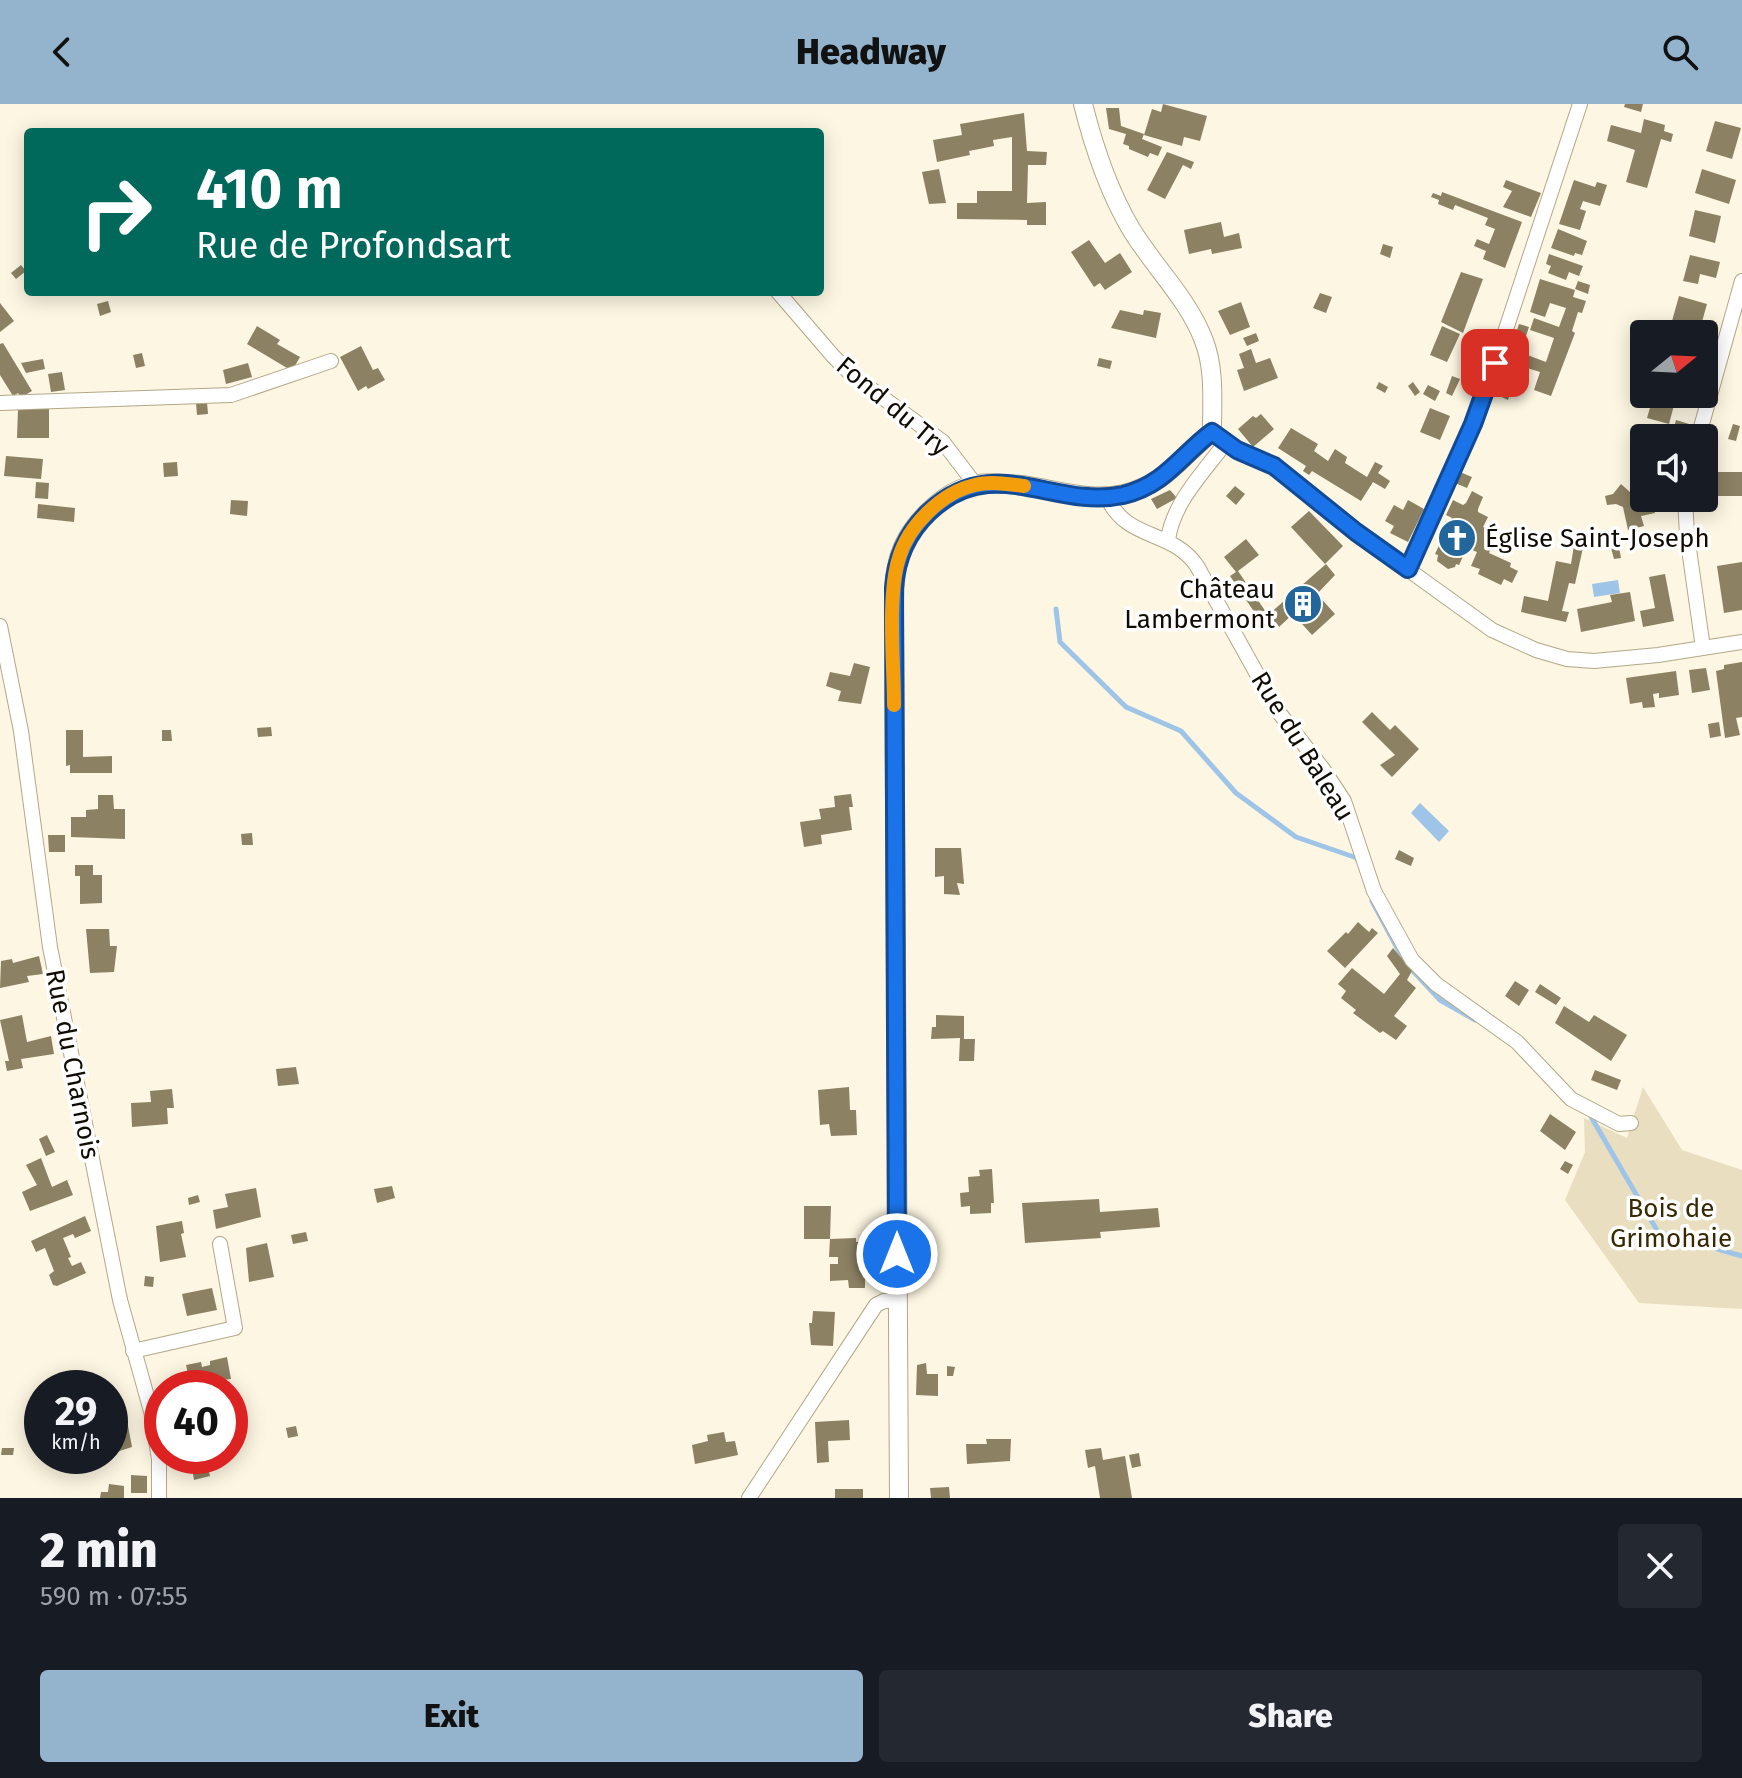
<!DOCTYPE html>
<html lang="en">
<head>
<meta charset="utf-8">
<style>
  :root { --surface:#171b24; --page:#242831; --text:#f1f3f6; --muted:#9ea1a6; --accent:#94b4cd }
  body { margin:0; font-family:"Fira Sans",sans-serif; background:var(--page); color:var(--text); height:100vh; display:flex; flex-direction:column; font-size:30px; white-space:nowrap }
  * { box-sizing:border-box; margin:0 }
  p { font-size:26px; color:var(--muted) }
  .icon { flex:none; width:44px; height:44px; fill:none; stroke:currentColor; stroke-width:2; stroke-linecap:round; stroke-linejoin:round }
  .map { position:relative; height:1394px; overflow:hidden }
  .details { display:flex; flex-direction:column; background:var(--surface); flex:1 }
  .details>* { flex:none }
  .top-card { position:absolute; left:24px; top:24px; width:800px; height:168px; border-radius:8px; box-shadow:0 4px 20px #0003; background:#00695c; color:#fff; overflow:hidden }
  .needle { width:52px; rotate:72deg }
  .buttons { position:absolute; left:1630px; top:216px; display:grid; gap:16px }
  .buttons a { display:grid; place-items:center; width:88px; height:88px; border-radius:8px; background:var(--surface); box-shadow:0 4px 20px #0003; font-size:40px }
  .speed { position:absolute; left:24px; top:1266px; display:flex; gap:16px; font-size:40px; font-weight:700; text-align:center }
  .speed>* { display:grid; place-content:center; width:104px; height:104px; border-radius:50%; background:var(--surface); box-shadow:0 4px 20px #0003; line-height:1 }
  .speed small { font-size:20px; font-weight:400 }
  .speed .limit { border:12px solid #d22; background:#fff; color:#111 }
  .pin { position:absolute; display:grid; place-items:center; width:68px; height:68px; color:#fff; margin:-34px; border-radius:16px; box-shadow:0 4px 12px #0006 }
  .me { position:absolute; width:88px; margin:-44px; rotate:0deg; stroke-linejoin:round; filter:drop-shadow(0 0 6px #0008) }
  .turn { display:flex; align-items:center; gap:28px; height:168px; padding:0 40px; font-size:36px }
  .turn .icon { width:104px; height:104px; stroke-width:2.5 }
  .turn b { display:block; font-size:56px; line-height:68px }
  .round { display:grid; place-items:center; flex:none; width:84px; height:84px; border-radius:8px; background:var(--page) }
  .summary { display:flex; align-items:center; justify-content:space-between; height:136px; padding:0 40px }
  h1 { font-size:48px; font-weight:800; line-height:60px }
  .button { display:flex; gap:16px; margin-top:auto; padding:16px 40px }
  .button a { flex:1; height:92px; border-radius:8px; background:var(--accent); color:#111; font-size:32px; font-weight:800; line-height:92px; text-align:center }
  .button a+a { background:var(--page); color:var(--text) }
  header { display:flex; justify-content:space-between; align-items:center; height:104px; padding:0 40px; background:var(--accent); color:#111; font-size:36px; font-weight:800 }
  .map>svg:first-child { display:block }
  .green { fill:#e9dfc0 }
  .water { fill:#9ec4e7 }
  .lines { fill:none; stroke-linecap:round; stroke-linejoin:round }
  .stream { stroke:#9ec4e7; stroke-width:5 }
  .building { fill:#8c8163 }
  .street-casing { stroke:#b2a788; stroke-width:16 }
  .secondary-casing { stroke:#b2a788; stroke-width:20 }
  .street { stroke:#fff; stroke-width:14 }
  .secondary { stroke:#fff; stroke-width:18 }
  .route-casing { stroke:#114b97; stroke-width:20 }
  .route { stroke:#1a73e8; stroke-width:14 }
  .slow { stroke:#f59e0b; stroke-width:14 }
  .labels { text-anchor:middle; stroke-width:7; stroke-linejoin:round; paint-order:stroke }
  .street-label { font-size:26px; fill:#110c03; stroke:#fff }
  .poi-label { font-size:26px; fill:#110c03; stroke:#fff; text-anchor:start }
  .park-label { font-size:26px; fill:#372a03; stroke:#fff }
</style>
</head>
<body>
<header><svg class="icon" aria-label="back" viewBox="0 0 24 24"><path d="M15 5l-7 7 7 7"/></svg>Headway<svg class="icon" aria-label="search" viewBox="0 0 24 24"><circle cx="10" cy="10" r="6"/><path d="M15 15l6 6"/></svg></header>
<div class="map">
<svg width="1742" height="1394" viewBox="0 0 1742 1394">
  <rect width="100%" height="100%" fill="#fdf6e2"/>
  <path class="green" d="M1643,983L1682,1046L1742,1066V1205L1639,1199L1565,1096L1585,1048L1584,1014L1627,1034Z"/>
  <path class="water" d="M1618,476L1620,489L1594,493L1592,480Z
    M1420,699L1449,727L1439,738L1411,709Z"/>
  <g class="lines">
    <path class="stream" d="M1056,505L1060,538L1126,603L1181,627L1236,689L1296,733L1357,754L1358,757
      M1372,797L1403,855
      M1412,866L1440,896L1475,916
      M1590,1011L1658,1128L1742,1152"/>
  </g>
  <path class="building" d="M1163,0L1207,12L1200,37L1184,33L1182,42L1144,31L1152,5L1161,8Z
    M1625,0H1643L1641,8L1624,3Z
    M1106,4H1119L1121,22L1144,30L1142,35L1162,43L1158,52L1150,49L1148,53L1129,45V42L1123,40L1126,30L1109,25Z
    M1024,9L1027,47L1047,48L1046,61H1028L1027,99L1046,98V121H1027V116L957,115V99H977V87H1012V33L993,36L994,42L969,47L970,51L937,58L933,36L962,31L960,20Z
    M1644,15L1665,21L1664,27L1673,30L1671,38L1661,35L1647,84L1626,78L1635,46L1607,37L1611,21L1641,29Z
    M1715,17L1741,24L1732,55L1706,47Z
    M1167,48L1194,58L1191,65L1183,61L1165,95L1147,86Z
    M939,65L946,99L929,100L922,68Z
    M1702,65L1736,76L1729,100L1695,89Z
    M1506,76L1541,89L1531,113L1503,103L1512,87L1503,83Z
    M1574,76L1595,83L1597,78L1607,81L1600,102L1583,97L1580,105L1586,107L1580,126L1559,120Z
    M1442,88L1522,118L1505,164L1483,155L1486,147L1474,142L1477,135L1489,140L1495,125L1485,121L1488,114L1455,101L1453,106L1438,100L1439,96L1431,93L1433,89L1441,92Z
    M1695,106L1721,112L1715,139L1689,132Z
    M1221,118L1224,133L1239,129L1242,144L1212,150L1211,145L1189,150L1184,126Z
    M1558,125L1587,137L1582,151L1575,149L1574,152L1551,144Z
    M1089,136L1105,159L1120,149L1132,168L1105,186L1100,179L1094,183L1071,148Z
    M1383,140L1393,143L1390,154L1380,150Z
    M1549,150L1583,162L1579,172L1569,168L1566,176L1548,169L1551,162L1546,160Z
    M1690,151L1720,158L1716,174L1700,170L1698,180L1683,177Z
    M21,161L26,167L16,175L11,169Z
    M1461,168L1483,175L1463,229L1441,218Z
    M1540,175L1575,186L1573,193L1586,197L1582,209L1578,208L1572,227L1575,229L1551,292L1534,286L1540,268L1515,260L1519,248L1546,258L1554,234L1530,226L1534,214L1559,223L1566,204L1550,199L1545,213L1530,208Z
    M1578,177L1590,181L1588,190L1575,185Z
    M1320,189L1332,193L1326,209L1313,204Z
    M1679,192L1707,200L1700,225L1672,217Z
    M108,197L111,208L100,212L97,200Z
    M1241,198L1250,223L1230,231L1218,207Z
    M0,199L14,217L0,228Z
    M1120,206L1143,211L1144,206L1161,209L1156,234L1111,224Z
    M1519,220L1529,223L1522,244L1512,241Z
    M257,222L280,236L277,240L300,253L292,267L247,240Z
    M1442,222L1460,230L1447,258L1430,251Z
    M1256,229L1259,237L1247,242L1243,234Z
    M3,239L32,287L25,291L20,292L18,289L13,292L0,271V240Z
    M361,242L373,266L378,264L385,276L368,285L366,282L358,287L340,253Z
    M1251,245L1256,259L1270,254L1278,274L1244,287L1237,266L1244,264L1239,250Z
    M142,249L145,262L136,264L133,251Z
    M1099,254L1112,257L1110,265L1097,262Z
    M43,255L45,265L26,269L21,259Z
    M248,259L252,273L226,280L223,266Z
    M1501,267L1516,272L1508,296L1493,289Z
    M62,268L65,286L51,288L48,270Z
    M1452,272L1460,275L1452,292L1446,289Z
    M1379,278L1388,283L1385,289L1376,284Z
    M1413,278L1420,288L1415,292L1408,282Z
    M1428,281L1440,287L1435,297L1423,290Z
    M1654,290H1677L1669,320L1647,314Z
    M207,298L208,310L197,311L196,299Z
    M1430,304L1450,312L1440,336L1420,328Z
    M18,305H49V334H17Z
    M1261,310L1274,325L1253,343L1238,325L1253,312L1256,314Z
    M1676,316L1689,320L1685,334H1671Z
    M1733,320L1740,322L1736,337L1728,335Z
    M1291,324L1318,340L1314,347L1328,357L1335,345L1347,353L1345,359L1367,373L1375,358L1383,362L1378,369L1390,377L1385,385L1373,378L1361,397L1312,367L1309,371L1303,367L1306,362L1278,344Z
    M1640,333L1644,334V356L1634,354Z
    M6,352L43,355L41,375L4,372Z
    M177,358L178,372L164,373L163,359Z
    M1460,368L1472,373L1467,384L1455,379Z
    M1717,368H1742V392H1717Z
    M36,378L49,379L48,395L35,394Z
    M1621,380L1630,388L1635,382L1641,388L1638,392L1640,397L1651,395L1655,409L1641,412L1644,422L1628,426L1623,403L1616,400L1607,401L1605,392L1613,390Z
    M1235,382L1245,390L1236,401L1226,392Z
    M1170,386L1177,394L1157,405L1151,395Z
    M1472,387L1483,393L1478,405V408L1488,413L1483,423L1486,424L1485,427L1496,432L1489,449L1511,459L1510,463L1518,467L1512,479L1504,475L1501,481L1478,470L1480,465L1471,462L1477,448L1467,444L1459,461L1456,460L1455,463L1448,465L1437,457L1438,451L1435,450L1452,414L1446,411L1453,396L1463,401L1466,399Z
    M231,396L248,397L247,412L230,410Z
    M1408,396L1424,405L1408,438L1390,429L1394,422L1385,417L1394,401L1403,406Z
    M38,400L75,404L74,418L37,414Z
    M1309,407L1343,442L1325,460L1291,423Z
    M1246,435L1259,451L1238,467L1268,511L1326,460L1335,471L1317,490L1335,510L1312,531L1293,510L1279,523L1269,512L1261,518L1230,472L1236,468L1224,453Z
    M1575,435L1584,439L1575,480L1569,479L1562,507L1569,508L1566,518L1521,508L1524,492L1548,497L1556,457L1571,460Z
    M1619,443L1621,454L1614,455L1611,444Z
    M1742,458V506L1724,509L1717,462Z
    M1665,470L1674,517L1643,523L1640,507L1655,504L1649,473Z
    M1630,488L1635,517L1581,528L1577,505L1612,498L1610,491Z
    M1742,558V613L1736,614L1740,631L1725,634L1716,567L1724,565V561Z
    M854,559L870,563L861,600L838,597L841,587L826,582L830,568L850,572Z
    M1706,564L1710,586L1692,589L1689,566Z
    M1676,567L1679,591L1659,594V589L1653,590L1655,603L1643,604L1642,598L1630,600L1626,574Z
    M1372,608L1390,626L1395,621L1419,645L1392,673L1380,661L1395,651L1362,618Z
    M1719,618L1721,632L1710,634L1708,620Z
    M271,623L272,632L258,633L257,624Z
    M66,626H83V653L112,652V669H70V661L66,662Z
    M162,626H171L172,637H162Z
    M851,690L853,703H849L852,726L821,731L822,740L804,743L800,718L821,715L819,705L835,703L834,692Z
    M98,691H113L114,705H125V735L71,733V713H86V706L98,705Z
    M252,729L253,741H242L241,730Z
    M48,731H65V748H49Z
    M935,744H961L964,780L957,779L960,791L944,790V772L935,773Z
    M1399,746L1414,754L1411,762L1395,755Z
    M75,761H93V771H102V799L80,800V772H75Z
    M1358,818L1369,828L1372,824L1378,829L1345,864L1327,847L1346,828L1348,830Z
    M86,825H109L110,842H117L114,868L90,869Z
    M1393,844L1412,867L1407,876L1416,884L1394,912L1407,922L1396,936L1383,927L1380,929L1353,909L1356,906L1341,894L1346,887L1338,880L1352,864L1384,890L1400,870L1387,852Z
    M39,852L43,870L27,872L29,878L0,884L1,857L12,855L13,859Z
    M1515,877L1529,886L1519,902L1505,892Z
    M1540,880L1561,894L1556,901L1535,888Z
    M1564,902L1589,918L1594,911L1627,931L1611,957L1555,919Z
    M22,911L27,938L51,932L54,950L21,955L23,964L7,967L5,957H9L0,916Z
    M936,911L964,912V935H975L974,957H959L960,934L931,935L932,923H936Z
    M296,963L299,980L278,982L276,965Z
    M1595,966L1621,976L1617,986L1591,976Z
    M849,983L850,1006H856L857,1031L831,1032L829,1020L820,1021L818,986Z
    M172,985L174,1004H167L168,1020L132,1023L131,999L151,998L150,987Z
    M1550,1010L1576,1028L1565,1046L1540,1027Z
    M47,1031L55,1048L46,1052L39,1035Z
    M41,1054L52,1083L67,1076L73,1091L30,1107L22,1088L37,1081L26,1061Z
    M1565,1057L1573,1061L1568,1070L1560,1065Z
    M992,1065L994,1099H991V1109L970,1110V1102L961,1103L960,1089L969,1088L968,1073L980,1072L979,1066Z
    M392,1082L395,1094L377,1099L374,1085Z
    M256,1084L261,1113L216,1125L213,1106L228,1103L225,1090Z
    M198,1091L200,1098L189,1101L188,1094Z
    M1099,1095L1100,1108L1158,1104L1160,1123L1100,1128L1101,1134L1025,1139L1022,1099Z
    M804,1102H831L830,1135H804Z
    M85,1112L91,1127L75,1134L73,1130L63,1134L71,1153L68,1154L72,1162L81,1158L86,1169L57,1182L53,1181L49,1171L54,1167L45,1144L36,1148L31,1137Z
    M182,1117L184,1129L181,1130L186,1153L160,1158L156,1122Z
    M306,1128L308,1137L293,1140L291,1131Z
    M856,1134V1138H870L871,1167L865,1168V1184H849L848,1176L830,1177V1160H838V1153H829L830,1135Z
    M267,1139L274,1173L249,1178L246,1144Z
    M145,1172L154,1173L153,1183L144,1182Z
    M212,1184L217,1206L187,1212L182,1190Z
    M813,1207L835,1208L833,1242L811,1241L809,1219H812Z
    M227,1253L231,1275L223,1276V1281L198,1284L197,1277L190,1279L186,1261L201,1258L202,1263L210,1261V1257Z
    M926,1259L927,1270H938V1292L916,1291L917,1261Z
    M947,1262L955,1263L953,1272H947Z
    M123,1295L132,1343L110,1350V1297Z
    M849,1316L850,1336L828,1337L829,1358L817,1359L815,1318Z
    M296,1322L298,1332L288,1334L286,1324Z
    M724,1328L726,1338L735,1337L738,1351L695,1360L692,1341L708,1337L707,1331Z
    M986,1335H1011L1010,1357L967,1360L966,1340H987Z
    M2,1344H14L13,1351H1Z
    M1101,1344L1103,1356L1125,1352L1132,1394H1100L1095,1362L1088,1364L1085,1346Z
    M1139,1349L1141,1362L1132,1364L1129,1351Z
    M181,1352H205L210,1372L194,1376L191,1358L183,1360Z
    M131,1371L147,1372V1389H131Z
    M109,1380L124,1382V1394H100L101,1388H108Z
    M949,1383L950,1394H931L930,1384Z
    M835,1385H863V1394H835Z"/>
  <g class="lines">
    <g class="street-casing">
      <path id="street" d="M778,188L833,252L852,271L943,338L975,380
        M0,299L231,291L331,257
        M1212,328L1237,346L1274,362L1356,428L1492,526L1536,546L1567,555L1594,557L1658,551L1742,538
        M1698,334L1742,177
        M1107,393C1126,437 1172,425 1197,462L1277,606L1323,665L1344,697L1374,787L1412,856L1436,880L1517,938L1571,995L1619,1020L1631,1019
        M1685,394L1687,431L1703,544
        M1168,436C1173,398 1204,368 1226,338
        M1408,465L1473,320L1487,283L1580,0
        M0,522L21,627L50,843L120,1196L151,1307L159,1355V1394
        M133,1247L235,1224L220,1140
        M749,1394L876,1201L884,1197L898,1196"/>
    </g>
    <g class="secondary-casing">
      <path id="secondary" d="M899,1394L894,519C894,499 893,478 898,458C906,424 942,386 978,380C991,378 1007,380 1021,381C1054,385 1090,398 1124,390C1167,380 1181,352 1212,328C1212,299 1215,265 1204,237C1189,196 1154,163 1131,125C1108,86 1094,44 1083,0"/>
    </g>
    <use href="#street" class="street"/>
    <use href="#secondary" class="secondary"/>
  </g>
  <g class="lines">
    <g class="route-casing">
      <path id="route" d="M897,1150L894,484C896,454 907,429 929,408C994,347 1053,406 1123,391C1165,381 1181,351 1212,328L1237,346L1274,362L1356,428L1408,465L1473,320L1495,259"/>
    </g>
    <use href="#route" class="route"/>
    <path class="slow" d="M894,601C894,561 887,491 899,454C908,422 942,388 975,381C990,377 1009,380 1024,382"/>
  </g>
  <defs>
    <g id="church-disc" transform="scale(2)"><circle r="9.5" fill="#22669b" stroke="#fff"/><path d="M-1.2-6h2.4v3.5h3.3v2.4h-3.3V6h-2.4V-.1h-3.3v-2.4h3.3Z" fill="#fff"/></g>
    <g id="building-disc" transform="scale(2)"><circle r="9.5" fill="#22669b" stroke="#fff"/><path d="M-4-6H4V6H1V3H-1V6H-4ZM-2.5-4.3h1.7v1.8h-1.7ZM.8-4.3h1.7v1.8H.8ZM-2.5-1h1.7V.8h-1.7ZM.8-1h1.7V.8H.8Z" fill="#fff"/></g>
  </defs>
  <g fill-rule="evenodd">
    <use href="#church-disc" x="1457" y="434"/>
    <use href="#building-disc" x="1303" y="500"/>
  </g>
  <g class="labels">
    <g class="street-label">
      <text transform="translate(893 302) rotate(40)" y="9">Fond du Try</text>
      <text transform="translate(1303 642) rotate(58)" y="9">Rue du Baleau</text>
      <text transform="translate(73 960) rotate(79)" y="9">Rue du Charnois</text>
    </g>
    <g class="poi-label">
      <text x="1485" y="443">Église Saint-Joseph</text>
      <text x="1275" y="494" text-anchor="end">Château<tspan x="1275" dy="30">Lambermont</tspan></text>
    </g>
    <g class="park-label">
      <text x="1671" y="1113">Bois de<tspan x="1671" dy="30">Grimohaie</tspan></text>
    </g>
  </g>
</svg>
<div class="buttons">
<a><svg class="needle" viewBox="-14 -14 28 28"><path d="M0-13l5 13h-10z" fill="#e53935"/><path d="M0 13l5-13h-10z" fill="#9ea1a6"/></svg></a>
<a><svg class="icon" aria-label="sound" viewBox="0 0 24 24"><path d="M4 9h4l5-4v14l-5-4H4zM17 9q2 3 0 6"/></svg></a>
</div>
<div class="speed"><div>29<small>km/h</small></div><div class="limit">40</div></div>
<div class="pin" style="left:1495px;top:259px;background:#d93025"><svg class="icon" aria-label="arrive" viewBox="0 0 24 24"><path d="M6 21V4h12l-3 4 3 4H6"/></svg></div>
<svg class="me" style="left:897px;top:1150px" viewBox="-20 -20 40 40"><circle r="17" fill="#1a73e8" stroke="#fff" stroke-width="3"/><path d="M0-11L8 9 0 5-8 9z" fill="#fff"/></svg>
<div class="top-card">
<div class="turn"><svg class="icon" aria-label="right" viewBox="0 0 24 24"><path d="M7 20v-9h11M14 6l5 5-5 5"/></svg><div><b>410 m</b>Rue de Profondsart</div></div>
</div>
</div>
<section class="details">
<div class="summary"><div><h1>2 min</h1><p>590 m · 07:55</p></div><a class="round"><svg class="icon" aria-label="close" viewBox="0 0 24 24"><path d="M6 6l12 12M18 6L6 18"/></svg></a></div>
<div class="button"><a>Exit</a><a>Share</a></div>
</section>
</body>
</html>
